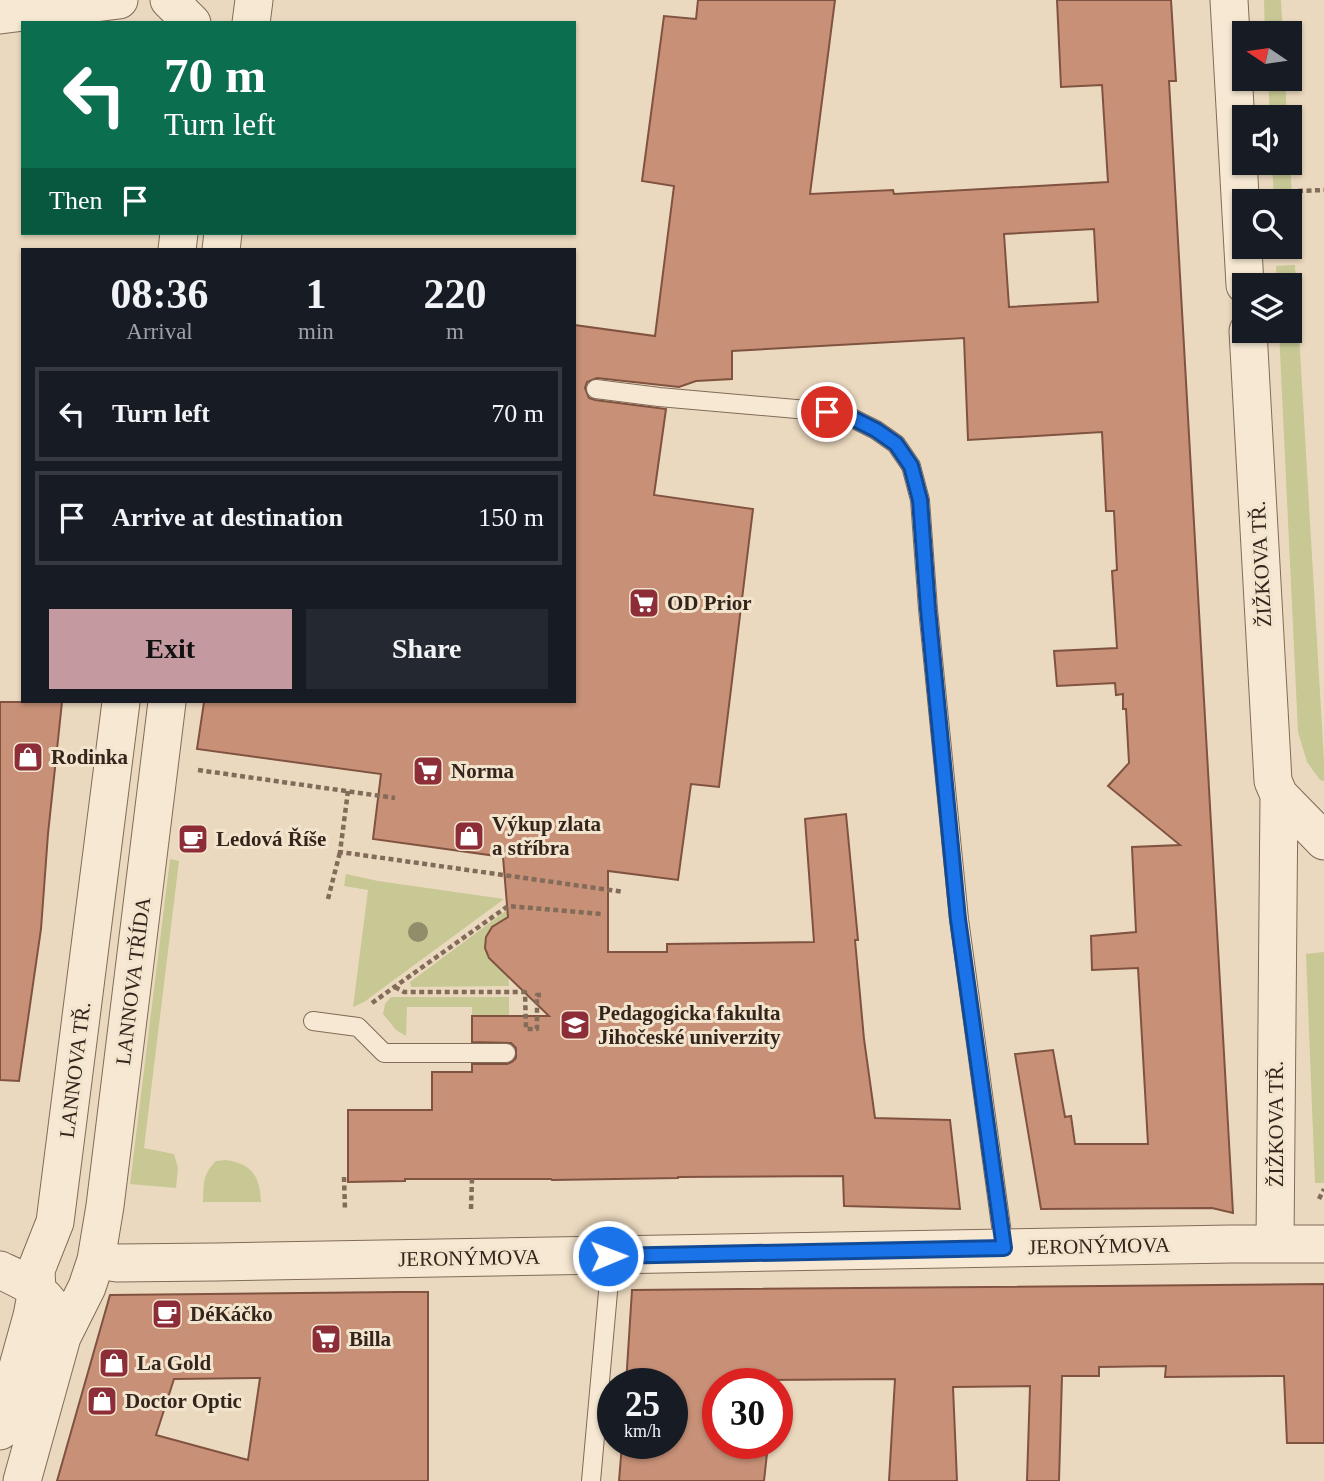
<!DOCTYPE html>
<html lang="en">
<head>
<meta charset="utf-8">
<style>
  :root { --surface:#171b24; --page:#242831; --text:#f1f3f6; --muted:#9ea1a6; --line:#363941; --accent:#c49aa0 }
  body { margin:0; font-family:Georgia,serif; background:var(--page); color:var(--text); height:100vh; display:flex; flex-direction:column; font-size:26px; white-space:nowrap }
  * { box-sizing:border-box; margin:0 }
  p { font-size:23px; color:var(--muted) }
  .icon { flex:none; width:38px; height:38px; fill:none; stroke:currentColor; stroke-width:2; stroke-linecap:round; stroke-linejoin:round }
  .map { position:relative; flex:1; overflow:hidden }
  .side { position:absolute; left:21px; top:248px; width:555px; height:455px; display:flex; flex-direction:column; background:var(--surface); border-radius:0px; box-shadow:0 2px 5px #0004 }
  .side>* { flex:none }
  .hud { position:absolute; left:21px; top:21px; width:555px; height:214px; border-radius:0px; box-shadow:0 2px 5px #0004; background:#0b6e4f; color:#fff; overflow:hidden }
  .needle { width:46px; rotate:283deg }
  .tools { position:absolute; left:1232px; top:21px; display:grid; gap:14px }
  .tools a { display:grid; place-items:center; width:70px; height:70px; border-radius:0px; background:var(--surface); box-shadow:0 2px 5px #0004; font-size:35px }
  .speed { position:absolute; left:597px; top:1368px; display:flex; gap:14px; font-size:35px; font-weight:700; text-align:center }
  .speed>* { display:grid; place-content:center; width:91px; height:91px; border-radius:50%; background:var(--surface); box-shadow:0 2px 5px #0004; line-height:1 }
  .speed small { font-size:18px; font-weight:400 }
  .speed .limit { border:10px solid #d22; background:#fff; color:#111 }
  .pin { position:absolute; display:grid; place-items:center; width:60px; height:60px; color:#fff; margin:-30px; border:4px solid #fff; border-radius:50%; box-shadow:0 2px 7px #0007 }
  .me { position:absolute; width:77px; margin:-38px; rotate:89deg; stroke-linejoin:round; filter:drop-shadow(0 0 5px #0008) }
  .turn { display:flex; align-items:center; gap:24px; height:147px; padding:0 28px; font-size:32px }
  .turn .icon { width:91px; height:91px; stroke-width:2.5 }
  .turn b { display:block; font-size:49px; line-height:60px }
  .then { display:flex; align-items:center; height:66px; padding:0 28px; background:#0003; gap:14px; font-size:26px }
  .eta { display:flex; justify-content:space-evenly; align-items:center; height:119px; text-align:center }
  .eta b { font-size:42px; font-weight:700; line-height:49px }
  .cta { display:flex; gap:14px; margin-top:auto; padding:14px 28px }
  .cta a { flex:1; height:80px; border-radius:0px; background:var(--accent); color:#111; font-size:28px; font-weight:700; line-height:80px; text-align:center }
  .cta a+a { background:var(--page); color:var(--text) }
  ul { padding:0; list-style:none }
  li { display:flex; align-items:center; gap:21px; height:94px; margin:0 14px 10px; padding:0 14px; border:4px solid var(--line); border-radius:0px }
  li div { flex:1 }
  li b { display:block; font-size:26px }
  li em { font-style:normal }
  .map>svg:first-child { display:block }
  .green { fill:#c7c894 }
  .building { fill:#c79077; stroke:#805340; stroke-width:2; fill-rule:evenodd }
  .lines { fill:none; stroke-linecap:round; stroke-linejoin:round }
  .lane-casing { stroke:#826b59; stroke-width:20 }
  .street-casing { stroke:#826b59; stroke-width:39 }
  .path { stroke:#826b59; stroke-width:4.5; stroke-dasharray:5 3.5; stroke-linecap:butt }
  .lane { stroke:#f6e8d2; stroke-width:18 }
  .street { stroke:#f6e8d2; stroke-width:37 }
  .tree { fill:#918d6a }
  .route-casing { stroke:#114b97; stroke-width:18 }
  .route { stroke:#1a73e8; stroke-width:12 }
  .labels { text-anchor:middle; stroke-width:6; stroke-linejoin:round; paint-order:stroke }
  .street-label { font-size:21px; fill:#33251c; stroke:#f3e4ce }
  .poi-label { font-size:21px; font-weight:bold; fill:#33251c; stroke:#f3e4ce; text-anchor:start }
</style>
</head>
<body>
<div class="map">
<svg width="1324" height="1481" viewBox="0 0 1324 1481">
  <rect width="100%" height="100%" fill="#ebd9bf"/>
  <path class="green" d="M1264,0H1281L1283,33H1265Z
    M1268,79H1285L1287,117H1270Z
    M1290,160L1293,214L1290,215V201H1274L1272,163H1290Z
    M1295,265L1324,761V781L1320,780L1307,762L1298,732L1279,331H1290V285H1277L1276,266Z
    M170,859L179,861L144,1148L174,1154L178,1168L176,1188L130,1184Z
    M346,874L378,881L504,899L364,1002L353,1007L368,890L344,886Z
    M507,910L508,921C502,922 496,923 492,927C482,938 483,958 497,964C500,966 504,966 508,967L509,986L411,987L410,982Z
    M1324,952V1183H1315L1306,954Z
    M391,997H509V1016H472V1007H407L406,1036L396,1030L383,1014L385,1004Z
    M226,1160C253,1164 260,1177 261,1202H203C204,1183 202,1175 216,1161Z"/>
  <path class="building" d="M698,0H835L810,194L893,190L894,194L1108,182L1102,85L1061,87L1057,0H1171L1176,81H1169L1233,1213L1212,1208L1041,1209L1015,1054L1053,1050L1065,1117L1071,1116L1075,1144H1148L1138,968L1092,970L1091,936L1136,932L1132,847L1180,845L1108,786L1129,763L1126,709H1123V694L1116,695L1115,683L1057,686L1054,651L1117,648L1112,571L1117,570L1114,511H1106L1102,432L968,440L964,338L732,351V379L696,381L679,387L597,378L587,382L585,388L589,398L595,400L666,409L654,495L753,509L719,787L691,784L678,880L608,871V952H667V944L814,942L805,819L846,814L858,940H855L864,1039L875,1118L950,1120L960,1209L844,1206L843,1176L678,1177V1178L552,1180L551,1179H405V1181L348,1182V1110H432V1072H472V1064H507L512,1062L516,1058V1048L511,1043L472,1042V1016H549L489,958L485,948L486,937L492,927L508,917L503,857L373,839L381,774L197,749L204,702H574V325L655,336L674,186L642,181L664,16L696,19ZM1094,229L1098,302L1009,307L1004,234Z
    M0,702H62L48,834L41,929L19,1081L0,1080Z
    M1324,1284V1443H1287L1284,1376L1165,1377L1166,1366L1099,1367V1376H1062L1059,1481H1027L1030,1386L953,1387L957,1481H889L895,1379L766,1380L765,1384H718V1444H768L764,1481H619L622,1444H672V1384H626L632,1290Z
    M399,1292H428V1481H57L110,1295ZM260,1378L248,1460L156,1435L174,1379Z"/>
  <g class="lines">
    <g class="lane-casing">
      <path id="lane" d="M596,389L659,397L842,413L876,430L896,444L911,466L920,500L928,609L959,919L1004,1248
        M313,1021L358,1027L384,1053H506
        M591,1481L609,1281L608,1256"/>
    </g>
    <g class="street-casing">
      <path id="street" d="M169,0L192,23
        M1229,0L1245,285
        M0,15L119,0
        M251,23L254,0
        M177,250L179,233
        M221,250L223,233
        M1248,331L1273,781L1279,795L1275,1243
        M1279,795L1324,841
        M96,1260L117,1263L216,1262L1231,1244H1324
        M0,1270C19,1279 36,1286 49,1303
        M0,1431L32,1316L37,1290L36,1270L55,1222L121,702
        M22,1481L62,1337L87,1287L96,1260L105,1206L167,702"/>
    </g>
    <path class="path" d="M1298,191L1324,190
      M198,770L395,798
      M348,791L340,852L624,892
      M328,899L340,852
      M395,987L404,992H525L526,1029H537V995H541
      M372,1003L508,906L602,914
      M344,1177L345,1210
      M1319,1199L1324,1189
      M471,1209L472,1179"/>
    <use href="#lane" class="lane"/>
    <use href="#street" class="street"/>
  </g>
  <circle class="tree" cx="418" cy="932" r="10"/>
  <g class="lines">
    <g class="route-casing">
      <path id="route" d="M608,1256L1004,1248L958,919L928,609L920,500L911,466L896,444L876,430L842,413L827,412"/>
    </g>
    <use href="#route" class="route"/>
  </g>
  <defs>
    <g id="supermarket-square" transform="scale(1.575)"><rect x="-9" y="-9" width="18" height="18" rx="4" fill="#8d2d37" stroke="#f3e4ce"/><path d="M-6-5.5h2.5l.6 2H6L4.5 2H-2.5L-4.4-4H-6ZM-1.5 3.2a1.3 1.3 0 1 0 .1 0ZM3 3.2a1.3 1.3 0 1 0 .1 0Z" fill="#fff"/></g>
    <g id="shop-square" transform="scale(1.575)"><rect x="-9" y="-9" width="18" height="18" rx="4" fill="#8d2d37" stroke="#f3e4ce"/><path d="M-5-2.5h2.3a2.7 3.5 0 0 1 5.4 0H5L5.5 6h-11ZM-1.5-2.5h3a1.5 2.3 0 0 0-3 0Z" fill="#fff"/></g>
    <g id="cafe-square" transform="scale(1.575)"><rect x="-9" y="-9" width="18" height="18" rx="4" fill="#8d2d37" stroke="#f3e4ce"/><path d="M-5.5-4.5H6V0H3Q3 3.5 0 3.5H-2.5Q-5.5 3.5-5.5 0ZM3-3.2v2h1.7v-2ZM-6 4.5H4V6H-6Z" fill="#fff"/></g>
    <g id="university-square" transform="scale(1.575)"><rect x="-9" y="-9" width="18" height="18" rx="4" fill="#8d2d37" stroke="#f3e4ce"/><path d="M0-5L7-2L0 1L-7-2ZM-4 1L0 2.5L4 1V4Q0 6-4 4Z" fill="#fff"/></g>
  </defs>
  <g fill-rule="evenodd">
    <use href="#supermarket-square" x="644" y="603"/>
    <use href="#shop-square" x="28" y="757"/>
    <use href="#supermarket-square" x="428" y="771"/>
    <use href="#shop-square" x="469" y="836"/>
    <use href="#cafe-square" x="193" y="839"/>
    <use href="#university-square" x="575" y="1025"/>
    <use href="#cafe-square" x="167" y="1314"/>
    <use href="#supermarket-square" x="326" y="1339"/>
    <use href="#shop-square" x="114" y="1363"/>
    <use href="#shop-square" x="102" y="1401"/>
  </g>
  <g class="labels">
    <g class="street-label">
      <text transform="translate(1261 564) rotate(-93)" y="7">ŽIŽKOVA TŘ.</text>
      <text transform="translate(133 981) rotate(-83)" y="7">LANNOVA TŘÍDA</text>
      <text transform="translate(75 1070) rotate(-83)" y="7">LANNOVA TŘ.</text>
      <text transform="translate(1276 1124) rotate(-90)" y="7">ŽIŽKOVA TŘ.</text>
      <text transform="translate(1099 1246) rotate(-1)" y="7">JERONÝMOVA</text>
      <text transform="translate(469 1258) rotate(-1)" y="7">JERONÝMOVA</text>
    </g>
    <g class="poi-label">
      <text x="667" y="610">OD Prior</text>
      <text x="51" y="764">Rodinka</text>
      <text x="451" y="778">Norma</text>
      <text x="492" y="831">Výkup zlata<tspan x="492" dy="24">a stříbra</tspan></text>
      <text x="216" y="846">Ledová Říše</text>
      <text x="598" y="1020">Pedagogicka fakulta<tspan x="598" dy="24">Jihočeské univerzity</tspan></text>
      <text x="190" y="1321">DéKáčko</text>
      <text x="349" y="1346">Billa</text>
      <text x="137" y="1370">La Gold</text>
      <text x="125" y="1408">Doctor Optic</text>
    </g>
  </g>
</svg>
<div class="tools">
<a><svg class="needle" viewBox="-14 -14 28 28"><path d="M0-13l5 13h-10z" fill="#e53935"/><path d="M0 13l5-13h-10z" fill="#9ea1a6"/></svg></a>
<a><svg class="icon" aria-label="sound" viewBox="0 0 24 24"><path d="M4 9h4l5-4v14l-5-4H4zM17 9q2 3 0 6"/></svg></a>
<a><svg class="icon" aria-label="search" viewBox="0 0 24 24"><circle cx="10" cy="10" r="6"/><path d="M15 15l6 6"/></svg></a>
<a><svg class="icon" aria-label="layers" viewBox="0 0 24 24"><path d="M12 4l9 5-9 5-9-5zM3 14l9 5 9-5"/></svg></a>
</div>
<div class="speed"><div>25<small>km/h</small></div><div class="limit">30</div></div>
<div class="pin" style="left:827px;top:412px;background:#d93025"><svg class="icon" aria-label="arrive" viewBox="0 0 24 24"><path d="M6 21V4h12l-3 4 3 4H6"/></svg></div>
<svg class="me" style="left:608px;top:1256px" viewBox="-20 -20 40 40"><circle r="17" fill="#1a73e8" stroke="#fff" stroke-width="3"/><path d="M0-11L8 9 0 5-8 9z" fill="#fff"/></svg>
<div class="hud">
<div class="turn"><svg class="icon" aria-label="left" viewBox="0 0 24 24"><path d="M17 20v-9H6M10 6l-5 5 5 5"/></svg><div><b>70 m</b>Turn left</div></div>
<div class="then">Then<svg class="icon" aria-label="arrive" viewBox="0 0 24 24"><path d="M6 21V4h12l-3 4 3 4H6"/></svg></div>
</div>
<section class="side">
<div class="eta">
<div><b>08:36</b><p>Arrival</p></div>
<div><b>1</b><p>min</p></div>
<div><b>220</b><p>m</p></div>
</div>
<ul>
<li><svg class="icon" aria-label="left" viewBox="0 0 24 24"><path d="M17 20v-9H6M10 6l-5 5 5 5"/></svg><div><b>Turn left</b></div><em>70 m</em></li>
<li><svg class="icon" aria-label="arrive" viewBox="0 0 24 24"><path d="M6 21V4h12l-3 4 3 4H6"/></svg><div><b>Arrive at destination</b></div><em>150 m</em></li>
</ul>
<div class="cta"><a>Exit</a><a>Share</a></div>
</section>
</div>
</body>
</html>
